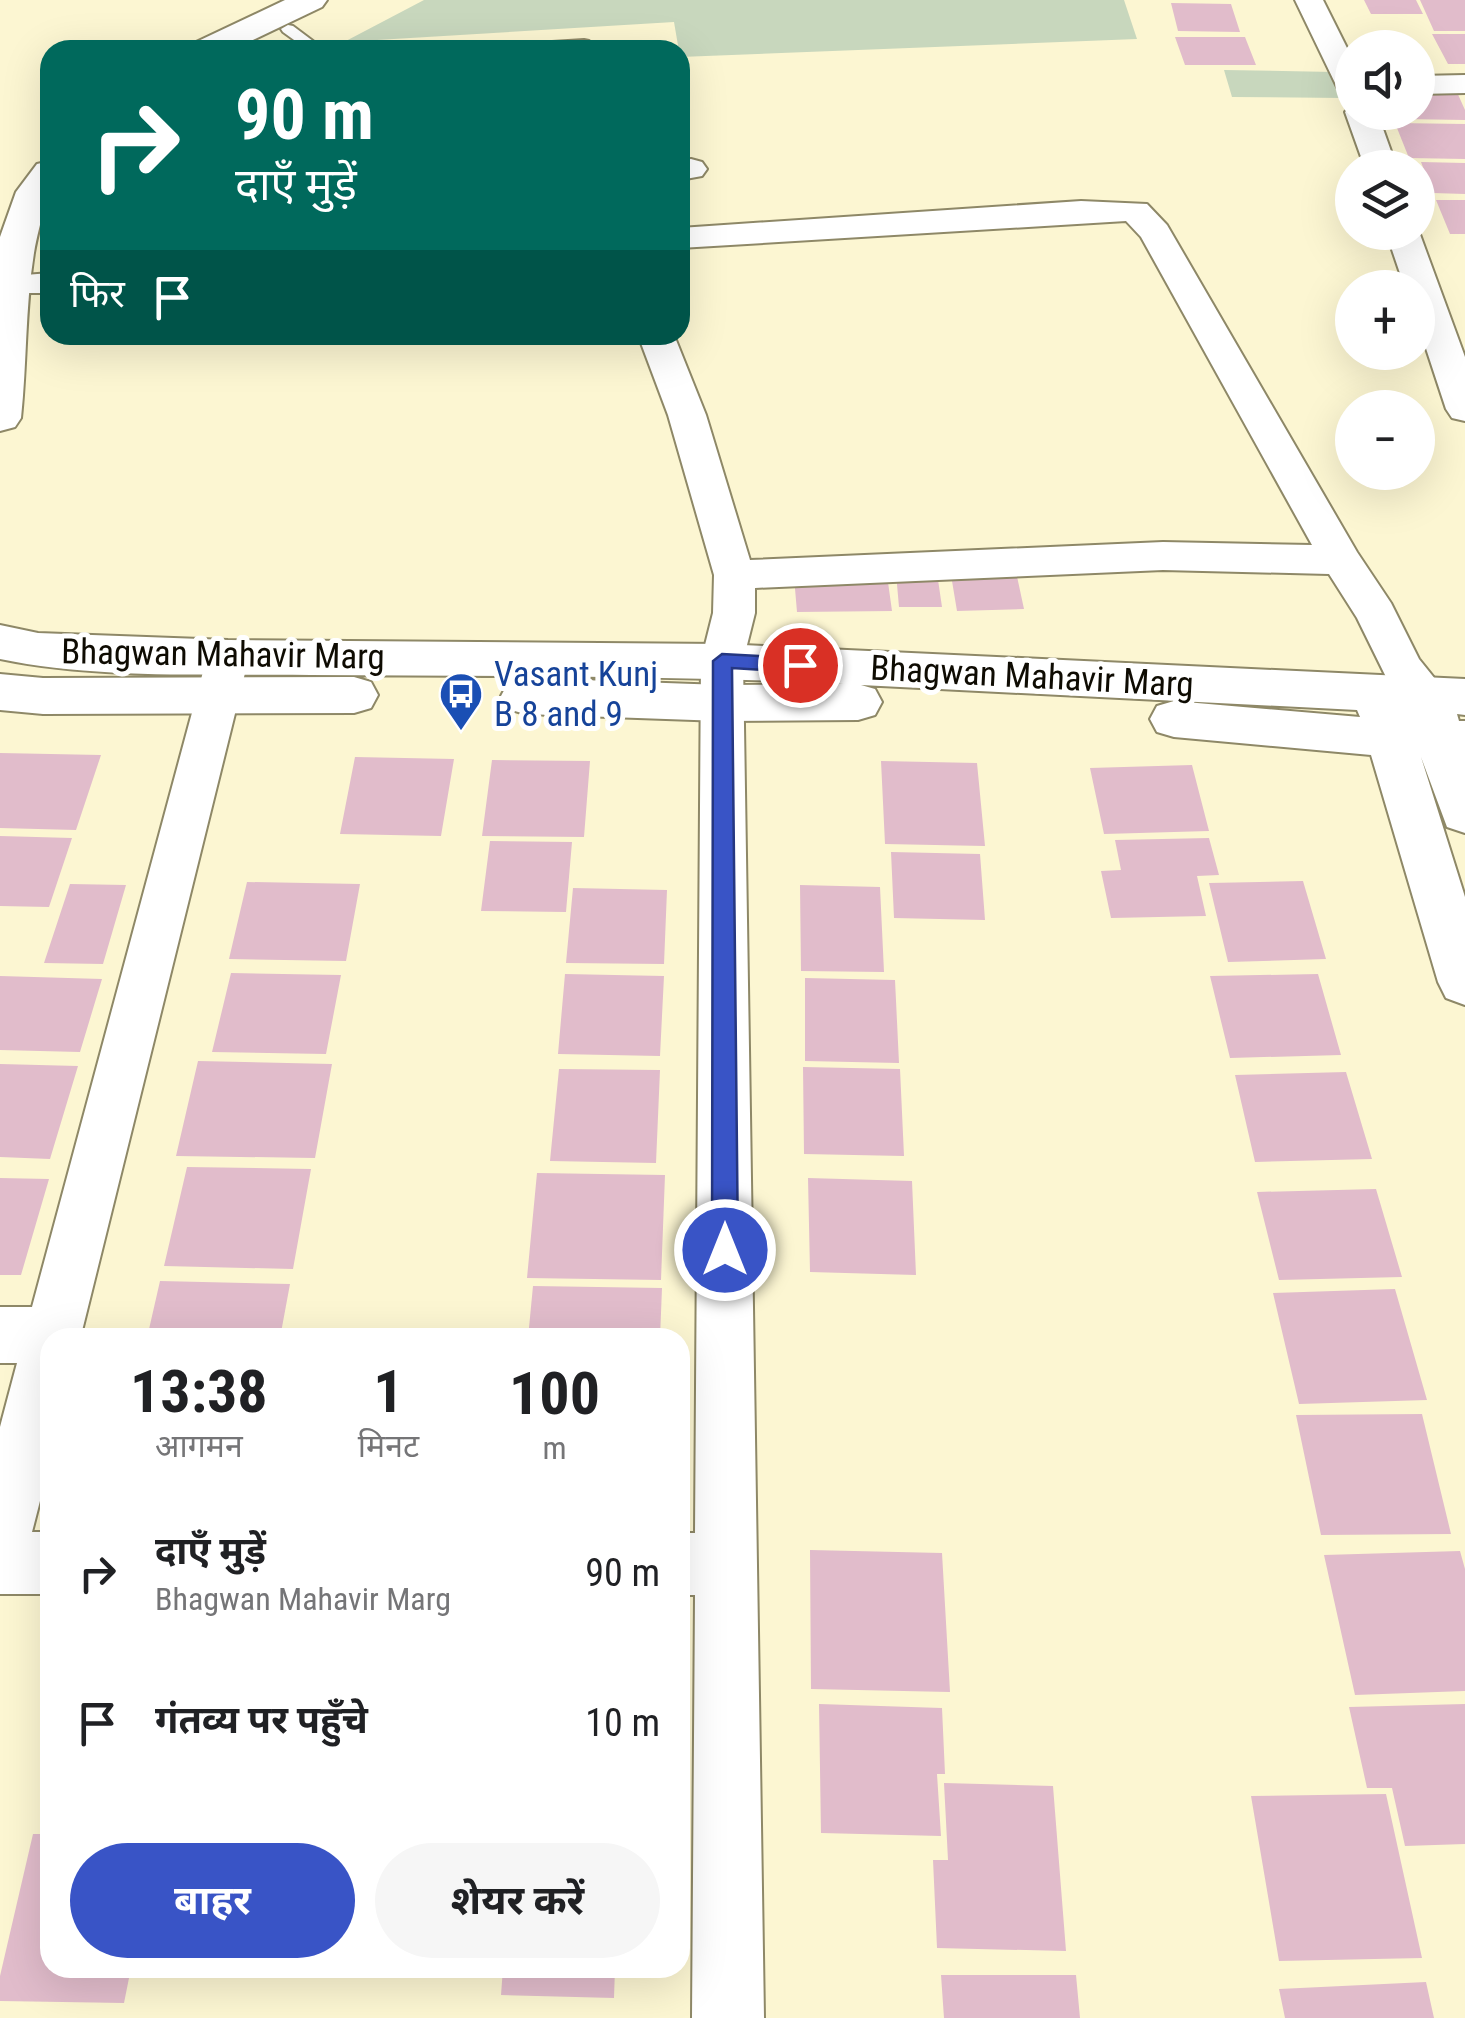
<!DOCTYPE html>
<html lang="hi">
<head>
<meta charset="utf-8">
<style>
  :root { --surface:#fff; --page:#f6f6f6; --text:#202124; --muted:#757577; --accent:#3954c6 }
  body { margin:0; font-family:"Roboto Condensed","Noto Sans Devanagari",sans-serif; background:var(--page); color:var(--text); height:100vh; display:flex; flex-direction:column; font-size:38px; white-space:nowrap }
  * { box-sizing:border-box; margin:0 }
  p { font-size:32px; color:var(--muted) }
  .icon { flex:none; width:55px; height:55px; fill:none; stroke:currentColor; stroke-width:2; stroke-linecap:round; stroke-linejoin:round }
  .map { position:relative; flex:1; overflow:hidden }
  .drawer { position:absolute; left:40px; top:1328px; width:650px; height:650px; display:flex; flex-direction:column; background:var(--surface); border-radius:30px; box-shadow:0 10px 40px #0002 }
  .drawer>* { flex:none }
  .banner { position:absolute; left:40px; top:40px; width:650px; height:305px; border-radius:30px; box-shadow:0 10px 40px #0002; background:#00695c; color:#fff; overflow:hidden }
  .buttons { position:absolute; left:1335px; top:30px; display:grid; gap:20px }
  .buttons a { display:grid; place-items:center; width:100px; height:100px; border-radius:50%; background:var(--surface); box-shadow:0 10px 40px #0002; font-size:50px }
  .pin { position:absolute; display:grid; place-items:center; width:85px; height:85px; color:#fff; margin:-42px; border:5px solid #fff; border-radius:50%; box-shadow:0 2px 10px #0007 }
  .me { position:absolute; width:110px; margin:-55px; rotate:0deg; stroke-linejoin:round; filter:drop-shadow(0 0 8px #0008) }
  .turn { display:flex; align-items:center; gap:35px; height:210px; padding:0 30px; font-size:45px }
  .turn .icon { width:130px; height:130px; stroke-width:2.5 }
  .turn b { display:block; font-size:70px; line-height:85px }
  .then { display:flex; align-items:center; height:95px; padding:0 30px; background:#0003; gap:20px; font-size:38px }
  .eta { display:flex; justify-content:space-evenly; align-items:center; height:170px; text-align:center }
  .eta b { font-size:60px; font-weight:700; line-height:70px }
  .primary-button { display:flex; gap:20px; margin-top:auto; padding:20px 30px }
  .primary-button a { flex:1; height:115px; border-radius:60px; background:var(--accent); color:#fff; font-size:40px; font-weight:700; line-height:115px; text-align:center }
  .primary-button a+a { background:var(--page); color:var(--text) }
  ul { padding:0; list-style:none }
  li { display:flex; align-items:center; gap:30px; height:150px; padding:0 30px }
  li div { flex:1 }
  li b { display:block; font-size:38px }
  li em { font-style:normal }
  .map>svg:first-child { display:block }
  .green { fill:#c8d7bd }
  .building { fill:#e1bccb }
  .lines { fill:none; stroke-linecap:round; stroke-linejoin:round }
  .service-casing { stroke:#8e8867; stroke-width:4 }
  .minor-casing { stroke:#8e8867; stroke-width:4 }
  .tertiary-casing { stroke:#8e8867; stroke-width:4 }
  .service { fill:#fff; fill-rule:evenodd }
  .minor { fill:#fff; fill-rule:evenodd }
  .tertiary { fill:#fff; fill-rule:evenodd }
  .route { fill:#3954c6; stroke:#253781; stroke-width:2.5 }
  .labels { text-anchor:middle; stroke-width:10; stroke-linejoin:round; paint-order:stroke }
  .street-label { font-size:35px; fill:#0e0b02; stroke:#fff }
  .transit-label { font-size:35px; fill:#164399; stroke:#fff; text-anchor:start }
</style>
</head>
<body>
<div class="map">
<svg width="1465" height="2018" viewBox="0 0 1465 2018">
  <rect width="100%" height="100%" fill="#fcf6d2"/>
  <path class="green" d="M424,0H1124L1137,39L680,57L674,22L344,42Z
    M1224,70L1334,72L1344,98L1232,97Z"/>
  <path class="building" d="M1364,0H1416L1423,14H1371Z
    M1420,0H1465V31H1434Z
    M1171,3L1231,4L1240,32L1178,31Z
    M1432,34H1465V64H1448Z
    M1175,37H1245L1256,65H1185Z
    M1418,90H1456L1465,110V120L1402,119L1399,112H1418Z
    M1395,123L1465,124V159L1409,158Z
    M1421,162L1465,163V194L1433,193Z
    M1436,200H1465V234H1450Z
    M1015,567L1024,609L957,611L950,569Z
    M896,573H937L942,607H899Z
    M887,575L892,611L797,612L794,577Z
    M0,753L101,755L76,830L0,828Z
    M355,757L454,759L441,836L340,834Z
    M492,760L590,761L584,837L482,836Z
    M881,761L977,763L985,846L885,844Z
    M1192,765L1209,831L1104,834L1090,768Z
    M0,836L72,838L49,907L0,906Z
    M1209,838L1219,875L1197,876L1206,916L1111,918L1101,871L1121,870L1115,840Z
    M490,841L572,842L566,912L481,911Z
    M891,852L980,854L985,920L894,918Z
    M1303,881L1326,959L1228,962L1209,883Z
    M247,882L360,884L346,961L229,959Z
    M70,884L126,885L103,964L44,963Z
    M800,885L880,887L884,972L801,971Z
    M573,888L667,890L664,964L566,963Z
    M231,973L341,975L326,1054L212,1052Z
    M565,974L664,976L660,1056L558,1054Z
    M1318,974L1341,1055L1230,1058L1210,976Z
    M0,976L102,979L80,1052L0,1050Z
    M805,978L895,980L899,1063L805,1061Z
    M198,1061L332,1064L315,1158L176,1156Z
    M0,1064L78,1066L50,1159L0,1157Z
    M803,1067L900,1069L904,1156L804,1154Z
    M559,1069L660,1070L656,1163L550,1161Z
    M1346,1072L1372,1159L1255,1162L1235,1075Z
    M187,1167L311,1169L293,1269L164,1266Z
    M537,1173L665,1175L661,1280L527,1278Z
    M0,1178L49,1179L21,1275H0Z
    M808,1178L912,1181L916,1275L810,1272Z
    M1376,1189L1402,1277L1279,1280L1257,1192Z
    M160,1281L290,1284L280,1338H147Z
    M533,1286L662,1288L660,1338H528Z
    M1395,1289L1427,1400L1299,1404L1273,1293Z
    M1422,1414L1451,1534L1321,1535L1296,1415Z
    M810,1550L942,1553L950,1692L811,1689Z
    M1460,1551L1465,1569V1691L1355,1695L1324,1555Z
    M819,1704L942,1708L945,1774H937L941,1836L821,1833Z
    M1465,1704V1844L1405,1846L1392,1788H1367L1349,1707Z
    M944,1783L1053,1786L1066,1951L937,1948L933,1860H948Z
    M1386,1794L1422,1958L1279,1961L1251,1796Z
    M33,1834H50V1968H131L124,2003L0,2001V1976Z
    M503,1968H615L614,1998L501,1995Z
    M941,1975H1076L1080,2018H944Z
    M1426,1982L1434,2018H1285L1279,1989Z"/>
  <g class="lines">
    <g class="service-casing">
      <path id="service" d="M288,25L293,26L325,50H308L283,32L281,29Z
        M584,40L589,41V47L479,50L486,46Z"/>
    </g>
    <g class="minor-casing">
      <path id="minor" d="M1295,0H1323L1352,58V96L1341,94L1337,87Z
        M1465,75V93L1418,94V76Z
        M1352,105V112H1377L1397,168H1365L1345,112Z
        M691,159L702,162L707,169L702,176L680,180V160Z
        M1081,201L1147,204L1167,225L1357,552L1391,603L1419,659L1448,695L1441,706L1426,711L1411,706L1387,679L1357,618L1329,574L1163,570L755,588V613L743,661L764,2018H692L695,1595H680V1533H695L701,661L713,613L714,575L668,415L638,335H674L706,415L750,560L1163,542L1312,545L1141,237L1126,221L680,248V228Z
        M1418,229L1465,357V421L1452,418L1446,409L1418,324V288H1405L1386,232H1418Z
        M50,273V293H0V277Z
        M228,641L243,646L249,657L81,1335L50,1338V1462L32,1532H50V1594H0V1427L17,1363H0V1307H32L207,657L213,646Z"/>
    </g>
    <g class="tertiary-casing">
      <path id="tertiary" d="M285,0H327L322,7L232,50H190L194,43Z
        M50,161C50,199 40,218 34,253C25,308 27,363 21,418L15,427L0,431V237L16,192L37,164Z
        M0,625L38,633L228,640L722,644L1465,679V715L1457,714L1459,721H1465V833L1447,827L1421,757L1465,897V1005L1446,998L1438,982L1371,755L1174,737L1157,732L1150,719L1157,706L1174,701L1360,717L1357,710L861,685L875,689L882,702L875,715L858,720L722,721L525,714L508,709L501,696L508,683L525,678L722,685L843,684C666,675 488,676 311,675C213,674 95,679 0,659Z
        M0,674L43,678L354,677L371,682L378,695L371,708L354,713L43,714L0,710Z"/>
    </g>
    <use href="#service" class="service"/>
    <use href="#minor" class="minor"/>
    <use href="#tertiary" class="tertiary"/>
  </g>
  <path class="route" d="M722,654L800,658L809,665L800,672L732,668L738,1250L734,1258L725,1261L716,1258L712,1250L713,661Z"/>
  <defs>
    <g id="bus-pin" transform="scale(2.25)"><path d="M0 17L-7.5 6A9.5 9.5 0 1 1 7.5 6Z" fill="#1a4fb4" stroke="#fff"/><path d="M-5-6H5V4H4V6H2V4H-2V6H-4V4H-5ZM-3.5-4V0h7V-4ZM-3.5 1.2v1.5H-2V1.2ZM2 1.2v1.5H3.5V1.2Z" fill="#fff"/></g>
  </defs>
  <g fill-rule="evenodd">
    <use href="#bus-pin" x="461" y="694"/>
  </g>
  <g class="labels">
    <g class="street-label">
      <text transform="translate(223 654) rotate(1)" y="12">Bhagwan Mahavir Marg</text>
      <text transform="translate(1032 676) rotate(3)" y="12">Bhagwan Mahavir Marg</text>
    </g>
    <g class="transit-label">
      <text x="494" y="686">Vasant Kunj<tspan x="494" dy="40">B 8 and 9</tspan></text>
    </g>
  </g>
</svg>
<div class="buttons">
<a><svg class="icon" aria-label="sound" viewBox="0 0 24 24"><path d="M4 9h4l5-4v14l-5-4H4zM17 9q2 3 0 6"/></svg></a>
<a><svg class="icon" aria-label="layers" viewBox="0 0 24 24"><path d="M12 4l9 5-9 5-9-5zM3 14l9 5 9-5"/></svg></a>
<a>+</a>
<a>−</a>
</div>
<div class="pin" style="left:800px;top:665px;background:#d93025"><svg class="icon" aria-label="arrive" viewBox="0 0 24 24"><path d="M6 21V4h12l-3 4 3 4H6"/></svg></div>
<svg class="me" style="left:725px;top:1250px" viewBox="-20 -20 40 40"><circle r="17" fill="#3954c6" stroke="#fff" stroke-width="3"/><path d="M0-11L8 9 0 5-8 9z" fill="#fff"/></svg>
<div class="banner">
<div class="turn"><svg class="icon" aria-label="right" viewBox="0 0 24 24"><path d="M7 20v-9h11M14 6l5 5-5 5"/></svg><div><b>90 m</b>दाएँ मुड़ें</div></div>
<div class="then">फिर<svg class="icon" aria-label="arrive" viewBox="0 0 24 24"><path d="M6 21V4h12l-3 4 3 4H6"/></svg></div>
</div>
<section class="drawer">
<div class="eta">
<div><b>13:38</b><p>आगमन</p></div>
<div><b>1</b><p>मिनट</p></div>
<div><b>100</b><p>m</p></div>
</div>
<ul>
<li><svg class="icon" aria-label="right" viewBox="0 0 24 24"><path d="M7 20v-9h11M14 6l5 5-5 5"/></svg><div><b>दाएँ मुड़ें</b><p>Bhagwan Mahavir Marg</p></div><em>90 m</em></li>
<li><svg class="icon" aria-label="arrive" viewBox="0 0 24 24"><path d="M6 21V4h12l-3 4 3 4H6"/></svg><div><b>गंतव्य पर पहुँचे</b></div><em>10 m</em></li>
</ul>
<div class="primary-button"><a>बाहर</a><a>शेयर करें</a></div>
</section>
</div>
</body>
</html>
